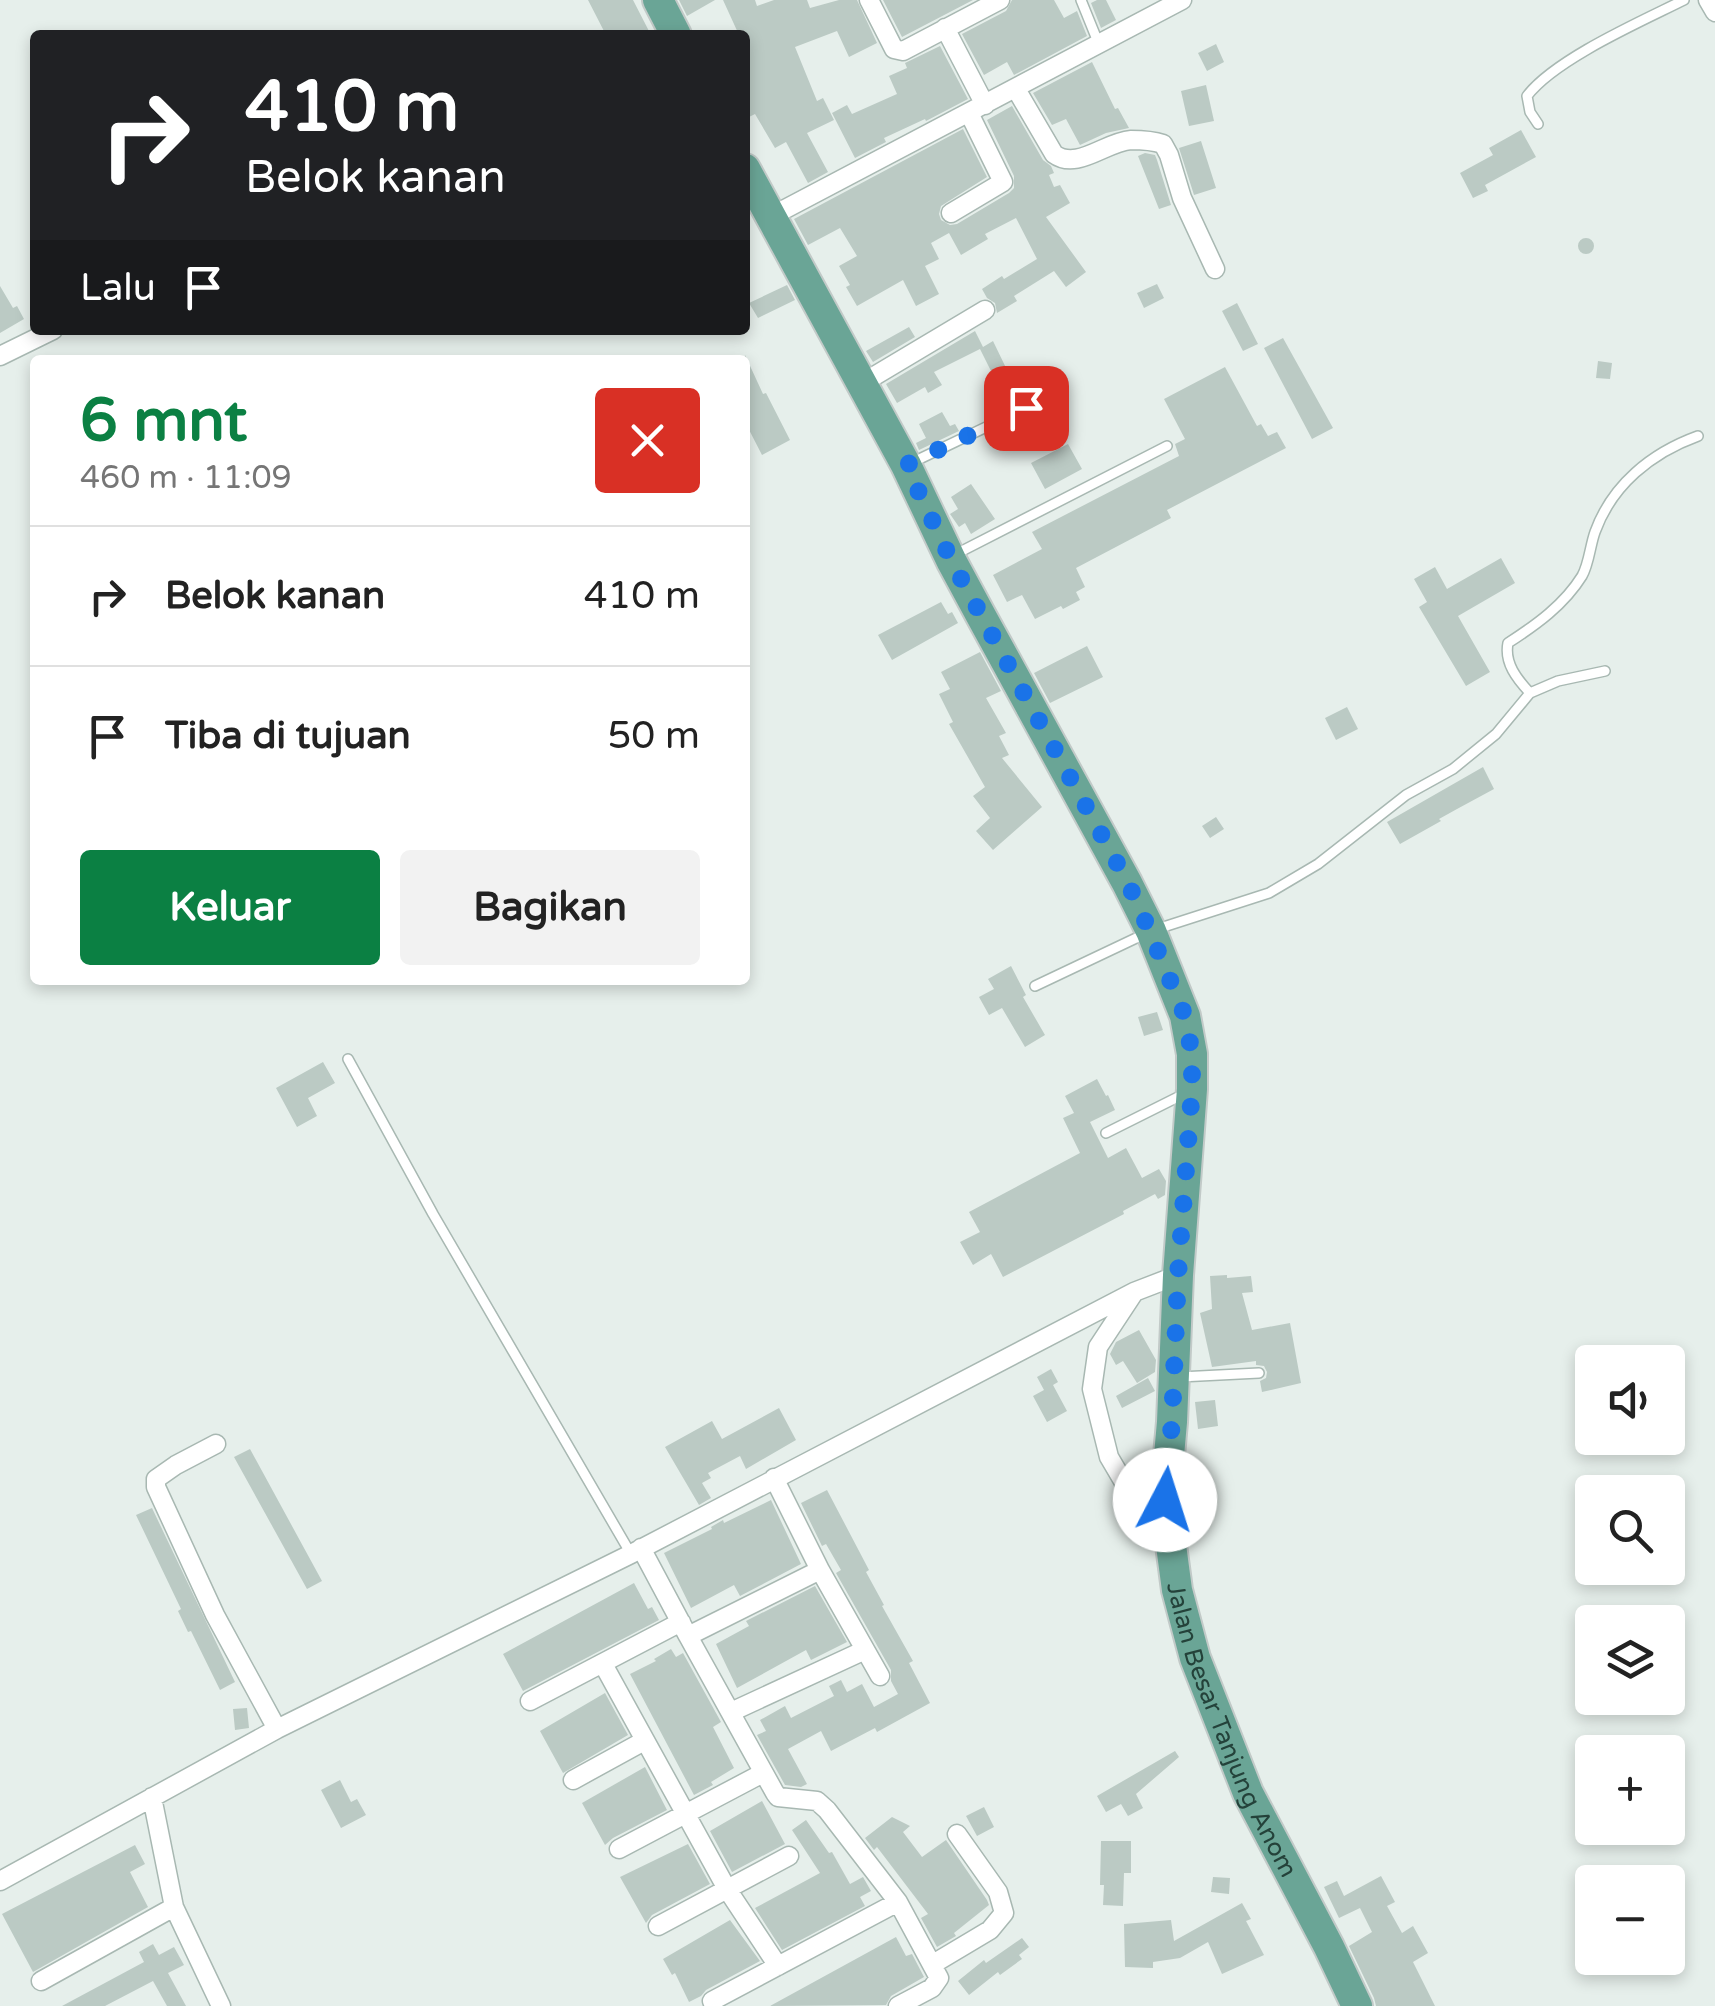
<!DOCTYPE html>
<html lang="id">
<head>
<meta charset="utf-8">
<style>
  :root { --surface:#fff; --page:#f2f2f2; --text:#222; --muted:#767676; --line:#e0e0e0; --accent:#0b8043 }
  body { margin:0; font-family:"Varela Round",sans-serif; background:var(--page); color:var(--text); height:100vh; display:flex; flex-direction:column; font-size:38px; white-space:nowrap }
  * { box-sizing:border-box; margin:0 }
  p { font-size:32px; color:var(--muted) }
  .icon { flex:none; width:55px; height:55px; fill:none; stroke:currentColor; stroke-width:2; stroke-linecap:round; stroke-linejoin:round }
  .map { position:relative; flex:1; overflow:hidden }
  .panel { position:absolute; left:30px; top:355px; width:720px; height:630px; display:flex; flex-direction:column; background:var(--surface); border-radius:10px; box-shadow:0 5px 15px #0003 }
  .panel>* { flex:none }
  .top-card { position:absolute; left:30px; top:30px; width:720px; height:305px; border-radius:10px; box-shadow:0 5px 15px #0003; background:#202124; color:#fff; overflow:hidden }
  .fabs { position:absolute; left:1575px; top:1345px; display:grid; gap:20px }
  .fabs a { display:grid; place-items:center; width:110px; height:110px; border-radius:10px; background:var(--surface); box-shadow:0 5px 15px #0003; font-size:50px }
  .pin { position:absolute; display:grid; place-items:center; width:85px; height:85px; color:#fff; margin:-42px; border-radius:20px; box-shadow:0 5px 15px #0006 }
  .me { position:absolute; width:110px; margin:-55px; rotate:5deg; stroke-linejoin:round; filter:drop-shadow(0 0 8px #0008) }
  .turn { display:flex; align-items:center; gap:35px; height:210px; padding:0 50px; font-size:45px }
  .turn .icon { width:130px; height:130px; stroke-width:2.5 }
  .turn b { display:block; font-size:70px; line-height:85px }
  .then { display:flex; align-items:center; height:95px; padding:0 50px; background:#0003; gap:20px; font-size:38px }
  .round { display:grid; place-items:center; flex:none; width:105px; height:105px; border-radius:10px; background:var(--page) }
  .head { display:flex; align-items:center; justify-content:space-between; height:170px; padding:0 50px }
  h1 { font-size:60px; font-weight:700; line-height:75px; color:var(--accent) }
  .button { display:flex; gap:20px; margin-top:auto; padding:20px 50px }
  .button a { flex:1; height:115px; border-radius:10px; background:var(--accent); color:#fff; font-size:40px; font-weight:700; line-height:115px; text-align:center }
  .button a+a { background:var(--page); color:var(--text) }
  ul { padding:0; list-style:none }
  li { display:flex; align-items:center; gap:30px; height:140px; padding:0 50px; border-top:2px solid var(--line) }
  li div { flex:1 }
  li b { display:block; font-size:38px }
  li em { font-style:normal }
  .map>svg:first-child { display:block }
  .building { fill:#bbcac4 }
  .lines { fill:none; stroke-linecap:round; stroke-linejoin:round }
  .service-casing { stroke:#a8b8b2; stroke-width:12 }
  .minor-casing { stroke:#a8b8b2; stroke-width:21 }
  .primary-casing { stroke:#c2cac8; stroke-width:34 }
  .service { stroke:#fff; stroke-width:9 }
  .minor { stroke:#fff; stroke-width:18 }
  .primary { stroke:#6aa596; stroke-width:30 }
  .route { stroke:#1a73e8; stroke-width:18; stroke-dasharray:0 32.4 }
  .labels { text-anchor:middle; stroke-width:9; stroke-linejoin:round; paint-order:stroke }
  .street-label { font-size:25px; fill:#24423a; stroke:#f7fbf9 }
</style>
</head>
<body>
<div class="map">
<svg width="1715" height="2006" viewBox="0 0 1715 2006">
  <rect width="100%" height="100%" fill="#e6efeb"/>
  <path class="building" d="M588,0H633L651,35H606Z
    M679,0H715L687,16Z
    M723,0H755L757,6L774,0H807L810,8L839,0H857L877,43L849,57L837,31L795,47L817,101L823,98L834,120L807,133L828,172L808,183L786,142L775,148L755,114L745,119V35H739Z
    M883,0H973L902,37Z
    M1012,0H1054L1064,18L1077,11L1087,36L1014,75L1007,62L984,75L962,34L1006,11Z
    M1097,0H1106L1116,20L1101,28L1091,3Z
    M1216,44L1224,62L1207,71L1198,53Z
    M940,46L968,99L926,121L925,119L884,138L886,142L855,158L832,113L847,105L852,114L897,94L889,76L907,68L905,63Z
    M1092,62L1115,109L1118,108L1129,128L1106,133L1080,145L1066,119L1052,125L1033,93Z
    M1206,85L1214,121L1189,126L1181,91Z
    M1012,106L1043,160L1051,166L1054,173L1049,175L1054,187L1060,185L1070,203L1046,217L1086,272L1066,287L1054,271L1014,296L1017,301L997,313L995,303L987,298L982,289L1002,276L1004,279L1037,259L1016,218L985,234L988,239L961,255L949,233L931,243L939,259L925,266L939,294L916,306L903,280L857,306L846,287L850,285L839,266L857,256L840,228L808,245L794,219L963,129L987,177L941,206L939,214L941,220L950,225L957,224L1009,193L1014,188V176L987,120Z
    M1521,130L1536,157L1485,185L1488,191L1473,198L1460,173L1493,155L1489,148Z
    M1201,141L1216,188L1194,195L1179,148Z
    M1145,153L1155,155L1157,160L1171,205L1159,209L1138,156Z
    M1578 246a8 8 0 1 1 16 0a8 8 0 1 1-16 0Z
    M1157,284L1164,298L1144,308L1137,293Z
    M787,285L795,300L758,318L749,303Z
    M0,286L13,308L17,306L24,319L0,333Z
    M1237,303L1258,344L1243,351L1222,311Z
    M909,327L915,337L873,362L866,351Z
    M975,331L983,347L993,341L1022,401L1009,407L980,349L982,348L934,372L942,385L928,393L925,387L897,403L886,384Z
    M1283,338L1333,428L1312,439L1264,348Z
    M745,355L763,394L766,393L790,440L762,455L745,422Z
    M1598,361L1612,363L1610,379L1596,378Z
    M1225,367L1257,426L1261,424L1268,436L1277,432L1286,448L1167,510L1171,518L1076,568L1085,587L1076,592L1080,600L1063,609L1061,606L1035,619L1022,595L1007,602L993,575L1042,549L1032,532L1179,456L1175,444L1185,439L1164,399Z
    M942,412L950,426L955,424L959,431L919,450L916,443L926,438L919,424Z
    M1068,444L1082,469L1045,489L1031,463Z
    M971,484L995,519L971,534L965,523L959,527L950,514L958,509L951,497Z
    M1501,558L1515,583L1458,616L1490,672L1466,686L1419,607L1427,602L1414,579L1435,567L1447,589Z
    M941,602L948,614L952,612L958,623L892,660L878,635Z
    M1087,646L1103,677L1050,703L1034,673Z
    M980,652L1001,691L986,698L1006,733L999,736L1009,755L1002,758L1042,807L993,850L976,831L990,818L973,796L985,787L949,724L953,722L939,694L950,689L941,672Z
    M1347,707L1358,729L1336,740L1325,718Z
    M1483,767L1494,789L1457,809L1439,819L1441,821L1400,844L1387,822Z
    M1216,817L1224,829L1210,838L1202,826Z
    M1011,966L1026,995L1023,997L1045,1035L1025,1047L1002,1008L989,1015L979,997L994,989L988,979Z
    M1157,1012L1163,1030L1144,1036L1138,1017Z
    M323,1062L335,1083L308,1098L317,1116L297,1127L276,1088Z
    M1097,1079L1106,1096L1108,1095L1115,1110L1090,1122L1108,1158L1126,1148L1142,1178L1159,1169L1166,1181L1165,1195L1158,1199L1155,1194L1123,1211L1124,1214L1003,1277L991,1254L973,1265L960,1242L980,1232L969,1212L1080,1153L1063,1118L1074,1113L1065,1096Z
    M1227,1275V1278L1251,1276L1253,1292L1242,1293L1252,1330L1290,1323L1301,1383L1262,1392L1260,1381L1266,1378L1267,1372L1264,1366L1256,1365V1361L1212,1367L1200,1313L1212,1309L1210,1276Z
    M1139,1330L1156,1360L1155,1372L1137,1383L1123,1361L1116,1365L1110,1354L1116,1342Z
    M1051,1369L1058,1382L1053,1385L1067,1411L1047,1422L1033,1396L1044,1390L1037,1377Z
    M1148,1378L1155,1391L1122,1408L1116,1396Z
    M1215,1400L1218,1426L1198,1429L1195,1402Z
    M779,1408L796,1440L746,1469L740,1456L708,1473L711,1478L702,1483L711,1498L699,1505L665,1447L712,1421L722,1439Z
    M250,1449L322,1581L307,1589L234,1457Z
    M827,1490L869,1570L866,1572L884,1605L882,1606L913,1661L909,1663L930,1703L877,1732L875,1728L831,1751L821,1731L788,1749L807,1784L801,1787L785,1785L757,1735L766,1731L760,1720L785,1706L791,1718L834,1696L829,1686L841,1680L847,1692L862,1684L874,1707L898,1694L891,1681V1670L836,1573L841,1570L826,1544L822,1546L801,1503Z
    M771,1500L801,1564L740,1596L734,1585L691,1608L664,1553L712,1529L711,1527L723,1520L724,1523Z
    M152,1508L235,1682L220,1690L191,1631L188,1632L178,1611L181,1609L136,1515Z
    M634,1583L648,1609L652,1607L659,1620L523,1691L503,1654Z
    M815,1586L847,1642L811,1660L806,1650L737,1688L716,1644L749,1626L746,1621Z
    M671,1649L676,1657L683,1653L721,1722L713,1727L734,1768L711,1782L713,1785L694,1795L630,1674L656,1661L654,1659Z
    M605,1693L628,1735L563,1773L540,1731Z
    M247,1708L249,1728L235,1730L233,1709Z
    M1175,1751L1179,1757L1136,1794L1143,1808L1128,1816L1121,1804L1106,1812L1097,1796Z
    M645,1767L667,1810L613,1838L605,1845L582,1803Z
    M340,1780L351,1802L357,1799L366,1815L341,1828L321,1790Z
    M762,1801L785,1844L732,1872L710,1831Z
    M984,1807L994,1827L977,1836L966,1816Z
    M892,1817L910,1826L903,1832L922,1857L946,1840L987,1900L989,1905L954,1933L956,1936L937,1947L921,1918L928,1914L877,1847L874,1850L865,1838Z
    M806,1820L829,1853L832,1852L850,1884L863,1877L871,1891L860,1897L865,1906L782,1950L755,1908L820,1873L792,1830Z
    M1101,1841H1131V1873H1124L1123,1906L1103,1905L1104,1885H1100Z
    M688,1844L710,1884L652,1915L646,1923L620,1877Z
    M135,1845L145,1864L130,1872L148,1907L33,1972L2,1914Z
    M1381,1876L1395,1902L1387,1906L1402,1933L1413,1926L1428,1953L1413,1962L1435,2006H1376L1374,1998L1349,1946L1372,1932L1360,1908L1339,1918L1324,1887L1337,1881L1344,1896Z
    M1213,1877L1230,1878L1229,1894L1211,1892Z
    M1242,1903L1251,1919L1246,1921L1264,1955L1222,1974L1208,1942L1180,1958L1153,1962V1968L1125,1967L1124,1924L1171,1920L1174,1941Z
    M730,1920L760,1961L706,1990L701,1996L689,2002L675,1973L672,1975L663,1959Z
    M896,1937L906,1956L912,1954L924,1977L891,1996L886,2005L770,2006Z
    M1022,1938L1029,1947L1019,1955L1022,1959L1000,1975L998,1972L969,1995L958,1981L984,1960L986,1963Z
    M153,1944L159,1955L174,1947L184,1965L168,1973L186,2006H167L153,1981L105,2006H62L144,1962L139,1952Z"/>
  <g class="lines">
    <g class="service-casing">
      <path id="service" d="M1081,0L1098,42
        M1538,124L1530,112L1527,96C1555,59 1642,21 1684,0
        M911,463L1026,408
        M956,554L1167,446
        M1530,693C1517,679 1504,663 1508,643C1536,625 1564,605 1582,576C1589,564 1590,546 1595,532C1612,485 1651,453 1698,436
        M1035,986L1151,931L1269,893L1318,864L1406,795L1453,769L1496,734L1530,693L1558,681L1605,671
        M348,1059L433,1214L631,1554
        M1106,1133L1184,1094
        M1180,1377L1259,1373"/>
    </g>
    <g class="minor-casing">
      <path id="minor" d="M869,0L894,49L903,51L1000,0
        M1708,0L1715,12
        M945,28L985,105
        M1016,89L1054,154C1077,171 1105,142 1131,140C1141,140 1154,141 1163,144L1169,155L1182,198L1215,269
        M951,213L1003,182L969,113
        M770,217L1182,0
        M0,356L53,330
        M861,384L985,310
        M1133,1294L1098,1347L1092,1389L1109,1457L1129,1491L1167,1529
        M216,1444L176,1465L156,1479V1487L215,1615L277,1729
        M641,1548L688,1636L820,1570L774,1478
        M820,1570L880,1676
        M688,1636L775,1793L778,1797L817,1801L827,1810L898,1902L939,1978L932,1988L898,2006
        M603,1664L727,1889L778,1966
        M530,1701L681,1622
        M731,1712L865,1650
        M573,1780L644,1741
        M152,1797L174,1907L221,2006
        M619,1849L763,1773
        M0,1881L277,1729L631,1554L1134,1292L1178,1275
        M658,1926L789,1856
        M933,1964L990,1930L1004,1913L998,1892L957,1834
        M41,1981L174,1907
        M712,2001L898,1902"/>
    </g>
    <g class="primary-casing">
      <g id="primary">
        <path d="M658,0L676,35"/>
        <path id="s1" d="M745,169L906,465L952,562L980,614L1127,883L1151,931L1185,1016L1192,1054V1089L1178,1275L1172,1422L1165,1500L1177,1590L1195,1658L1248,1793L1329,1947L1357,2006"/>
      </g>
    </g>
    <use href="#service" class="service"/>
    <use href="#minor" class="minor"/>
    <use href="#primary" class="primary"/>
  </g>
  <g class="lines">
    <path class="route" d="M1026,408L906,465L952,562L1128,883L1150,932L1185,1016L1192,1054V1090L1178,1275L1172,1422L1165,1500"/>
  </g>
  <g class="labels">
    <g class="street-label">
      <text dy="9" stroke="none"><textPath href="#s1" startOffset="1682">Jalan Besar Tanjung Anom</textPath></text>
    </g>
  </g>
</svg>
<div class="fabs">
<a><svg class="icon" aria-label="sound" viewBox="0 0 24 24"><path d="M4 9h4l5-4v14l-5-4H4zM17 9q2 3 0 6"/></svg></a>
<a><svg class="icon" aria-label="search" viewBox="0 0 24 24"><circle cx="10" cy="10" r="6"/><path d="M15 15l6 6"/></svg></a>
<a><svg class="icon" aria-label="layers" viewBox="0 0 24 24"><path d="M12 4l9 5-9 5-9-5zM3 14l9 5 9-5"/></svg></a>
<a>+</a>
<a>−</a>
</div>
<div class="pin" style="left:1026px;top:408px;background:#d93025"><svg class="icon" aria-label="arrive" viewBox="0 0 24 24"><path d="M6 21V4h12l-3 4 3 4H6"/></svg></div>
<svg class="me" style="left:1165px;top:1500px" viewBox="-20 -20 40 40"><circle r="19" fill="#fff"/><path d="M0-13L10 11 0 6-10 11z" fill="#1a73e8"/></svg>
<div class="top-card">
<div class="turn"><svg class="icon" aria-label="right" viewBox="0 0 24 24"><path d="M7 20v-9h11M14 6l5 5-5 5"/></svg><div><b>410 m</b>Belok kanan</div></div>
<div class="then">Lalu<svg class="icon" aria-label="arrive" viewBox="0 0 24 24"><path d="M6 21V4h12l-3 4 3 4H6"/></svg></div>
</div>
<section class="panel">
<div class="head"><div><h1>6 mnt</h1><p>460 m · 11:09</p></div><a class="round" style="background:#d93025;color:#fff"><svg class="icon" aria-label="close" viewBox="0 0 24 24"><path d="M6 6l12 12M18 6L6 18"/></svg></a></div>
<ul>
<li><svg class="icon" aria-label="right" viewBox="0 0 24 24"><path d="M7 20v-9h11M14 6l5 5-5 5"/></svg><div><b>Belok kanan</b></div><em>410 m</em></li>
<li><svg class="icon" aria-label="arrive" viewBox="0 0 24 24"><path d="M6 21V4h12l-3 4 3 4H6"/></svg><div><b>Tiba di tujuan</b></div><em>50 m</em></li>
</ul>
<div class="button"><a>Keluar</a><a>Bagikan</a></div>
</section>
</div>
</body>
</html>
